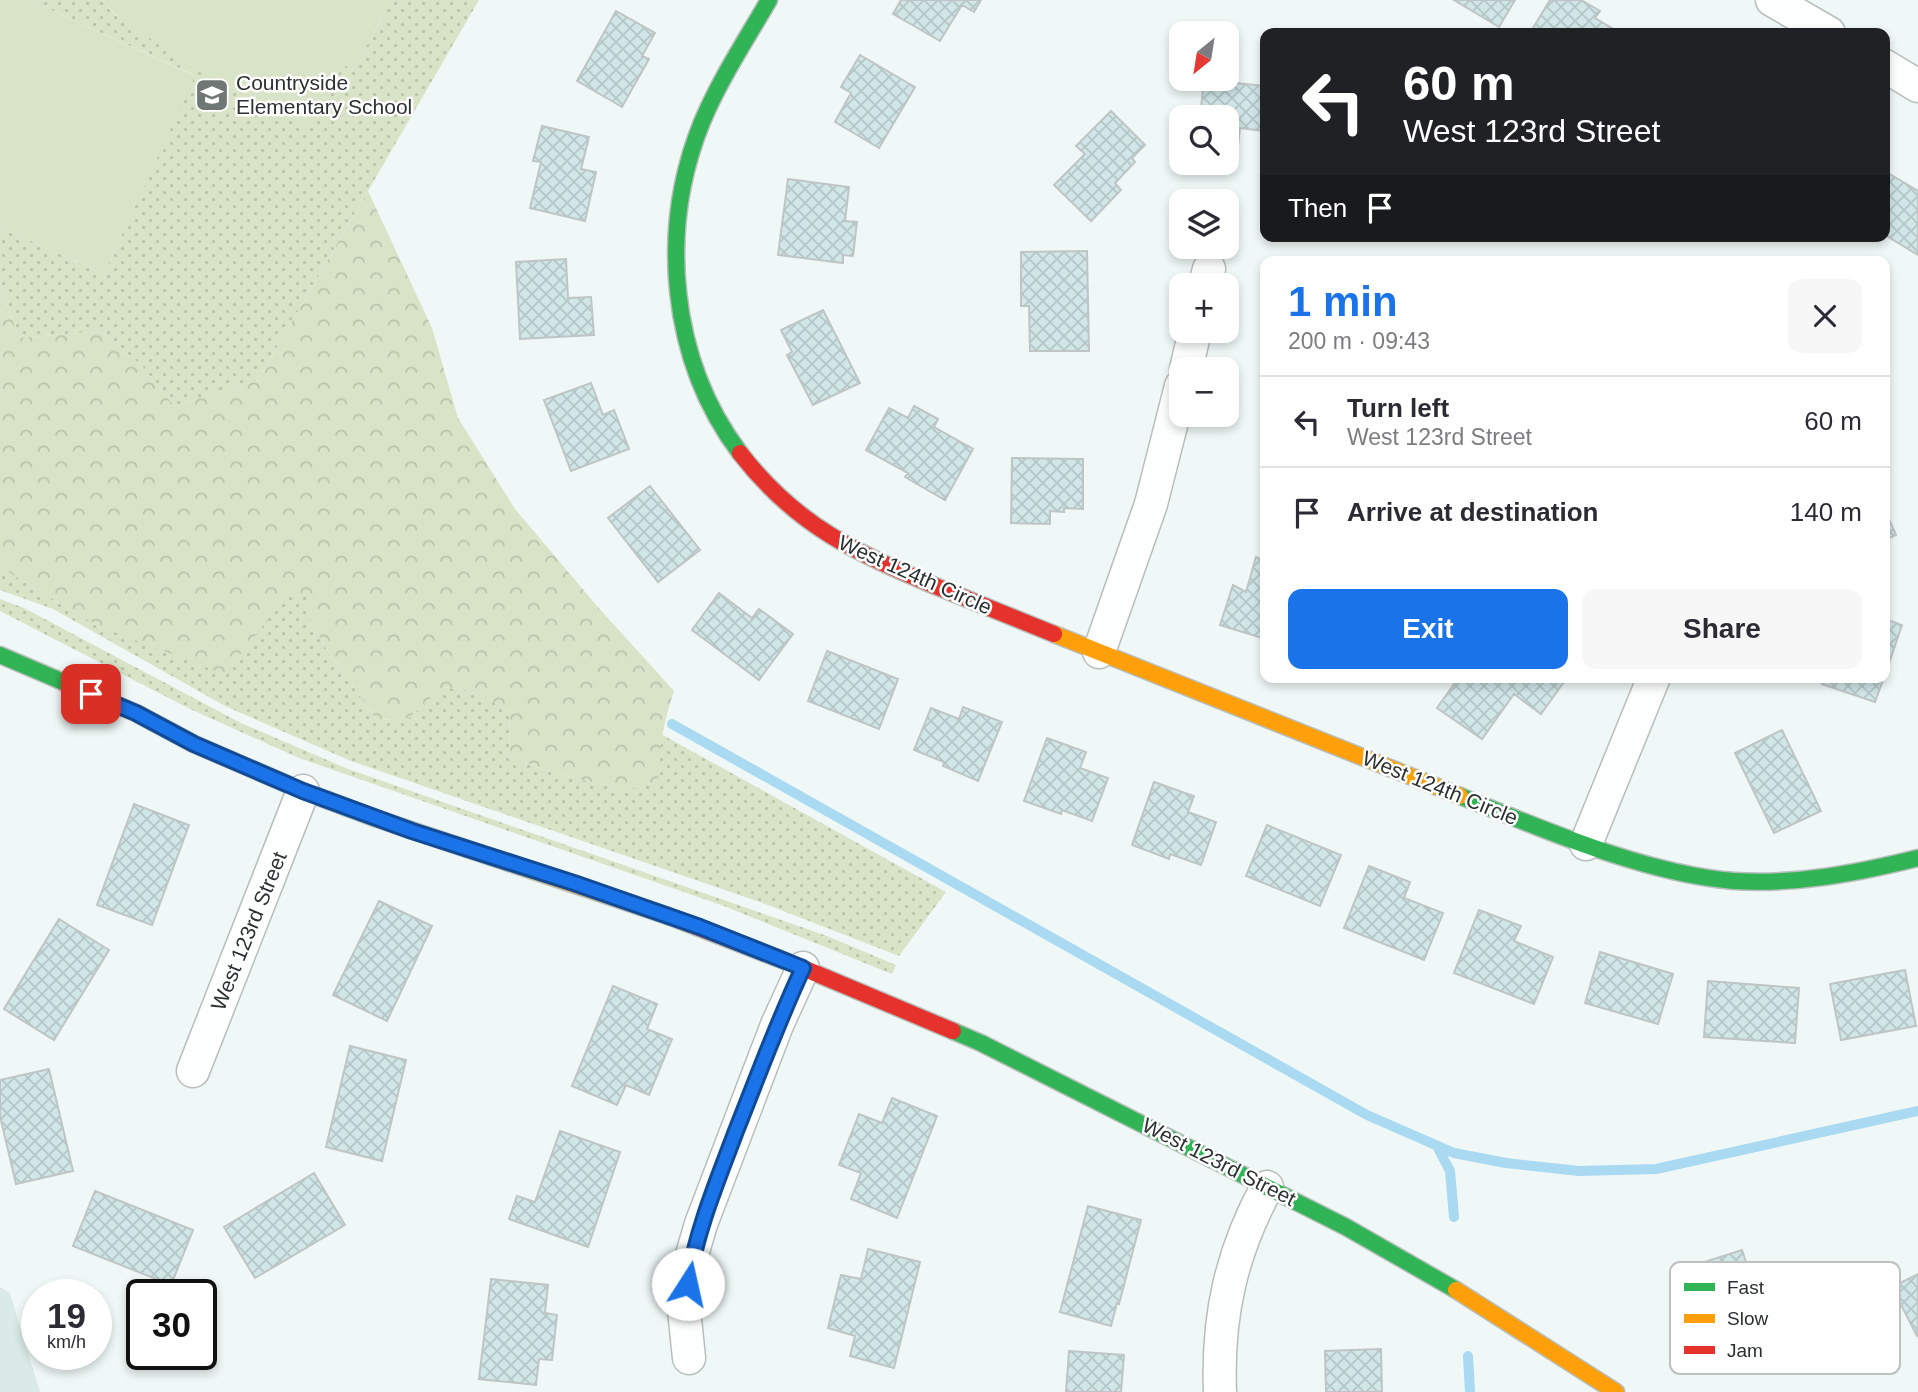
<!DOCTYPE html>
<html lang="en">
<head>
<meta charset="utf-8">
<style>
  :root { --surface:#fff; --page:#f7f7f7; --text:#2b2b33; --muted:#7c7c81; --line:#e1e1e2; --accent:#1a73e8 }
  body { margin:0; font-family:Helvetica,sans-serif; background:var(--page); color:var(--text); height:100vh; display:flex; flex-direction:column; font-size:26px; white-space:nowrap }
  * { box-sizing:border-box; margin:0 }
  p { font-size:23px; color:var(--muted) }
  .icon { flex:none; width:38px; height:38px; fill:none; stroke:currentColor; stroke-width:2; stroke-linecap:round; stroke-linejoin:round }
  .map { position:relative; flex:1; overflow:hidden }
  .side { position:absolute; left:1260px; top:256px; width:630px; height:427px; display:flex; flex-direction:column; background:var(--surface); border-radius:14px; box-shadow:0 4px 10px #0003 }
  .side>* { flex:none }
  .top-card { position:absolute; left:1260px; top:28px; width:630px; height:214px; border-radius:14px; box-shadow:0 4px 10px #0003; background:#202124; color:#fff; overflow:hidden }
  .needle { width:46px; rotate:210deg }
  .fabs { position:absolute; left:1169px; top:21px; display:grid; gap:14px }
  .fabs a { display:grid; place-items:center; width:70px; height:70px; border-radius:14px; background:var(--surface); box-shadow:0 4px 10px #0003; font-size:35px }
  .speed { position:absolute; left:21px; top:1279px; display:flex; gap:14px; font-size:35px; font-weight:700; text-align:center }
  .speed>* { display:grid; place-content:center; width:91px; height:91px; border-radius:50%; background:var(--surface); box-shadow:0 4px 10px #0003; line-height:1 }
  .speed small { font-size:18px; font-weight:400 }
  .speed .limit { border:4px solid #111; border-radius:10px; background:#fff; color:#111 }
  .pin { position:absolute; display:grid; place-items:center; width:60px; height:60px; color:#fff; margin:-30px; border-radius:14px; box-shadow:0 4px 10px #0006 }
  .me { position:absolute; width:77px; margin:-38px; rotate:10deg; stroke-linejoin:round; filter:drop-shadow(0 0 5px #0008) }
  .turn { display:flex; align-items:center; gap:24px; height:147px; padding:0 28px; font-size:32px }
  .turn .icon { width:91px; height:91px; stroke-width:2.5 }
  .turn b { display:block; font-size:49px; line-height:60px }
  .then { display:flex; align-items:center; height:66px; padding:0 28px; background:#0003; gap:14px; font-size:26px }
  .round { display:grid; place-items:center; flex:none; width:74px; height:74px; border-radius:14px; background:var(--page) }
  .overview { display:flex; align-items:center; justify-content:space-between; height:119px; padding:0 28px }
  h1 { font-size:42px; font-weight:700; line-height:52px; color:var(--accent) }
  .action { display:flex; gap:14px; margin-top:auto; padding:14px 28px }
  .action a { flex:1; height:80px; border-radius:14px; background:var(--accent); color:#fff; font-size:28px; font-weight:700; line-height:80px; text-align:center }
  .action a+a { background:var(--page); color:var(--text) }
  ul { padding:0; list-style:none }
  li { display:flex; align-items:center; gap:21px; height:91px; padding:0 28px; border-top:2px solid var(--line) }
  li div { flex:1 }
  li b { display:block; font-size:26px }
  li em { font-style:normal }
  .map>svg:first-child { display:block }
  .built { fill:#daeae6 }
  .grass { fill:url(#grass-dots) }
  .forest { fill:url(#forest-crowns) }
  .park { fill:#d8e3c7 }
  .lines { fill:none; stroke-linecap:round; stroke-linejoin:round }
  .stream { stroke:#aad9f2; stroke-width:10 }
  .building { fill:url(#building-cross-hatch); stroke:#bfc5c4; stroke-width:2 }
  .street-casing { stroke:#b7bebc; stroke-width:35 }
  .fast-casing { stroke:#b7bebc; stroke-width:19 }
  .slow-casing { stroke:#b7bebc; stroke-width:19 }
  .jam-casing { stroke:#b7bebc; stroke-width:19 }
  .street { stroke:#fdfefe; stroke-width:32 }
  .fast { stroke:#30b455; stroke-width:16 }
  .slow { stroke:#ff9f0a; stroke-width:16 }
  .jam { stroke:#e5322d; stroke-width:16 }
  .route-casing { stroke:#114b97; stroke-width:18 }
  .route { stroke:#1a73e8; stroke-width:12 }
  .labels { text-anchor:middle; stroke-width:5; stroke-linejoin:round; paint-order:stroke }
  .poi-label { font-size:21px; fill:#2b3130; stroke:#fff; text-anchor:start }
  .street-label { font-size:21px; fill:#2b3130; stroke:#fff }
  .key { fill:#fff; stroke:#bfc1c1; stroke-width:2 }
  .key-label { font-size:19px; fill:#2b3130 }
</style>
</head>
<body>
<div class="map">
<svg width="1918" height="1392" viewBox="0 0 1918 1392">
  <defs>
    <pattern id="grass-dots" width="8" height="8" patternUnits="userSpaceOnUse" patternTransform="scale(1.75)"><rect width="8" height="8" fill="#d8e3c7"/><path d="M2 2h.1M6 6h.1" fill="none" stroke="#bac3ab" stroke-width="1.8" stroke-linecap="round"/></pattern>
    <pattern id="forest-crowns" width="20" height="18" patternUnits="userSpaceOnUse" patternTransform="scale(1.75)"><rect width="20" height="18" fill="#d8e3c7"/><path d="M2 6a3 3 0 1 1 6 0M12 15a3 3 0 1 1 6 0" fill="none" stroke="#bac3ab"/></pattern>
    <pattern id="building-cross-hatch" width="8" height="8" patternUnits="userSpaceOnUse" patternTransform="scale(1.75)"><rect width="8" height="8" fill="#d1e6e7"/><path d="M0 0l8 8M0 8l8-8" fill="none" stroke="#b4c6c6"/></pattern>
  </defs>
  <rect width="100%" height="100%" fill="#eff8f6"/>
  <path class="built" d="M0,1287L10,1293L40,1392H0Z"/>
  <path class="grass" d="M29,0H102L115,15L344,64L352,70L393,0H479L258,380L174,406L142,366L101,331L19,338L0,284V227L104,274L194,75Z
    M0,567L98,626L124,634L289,594L310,593V618L323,644L377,720L409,718L443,687L478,692L509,712L510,756L547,771L624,790L659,744L661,734L946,892L899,956L768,905L351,761L225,706L53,609L0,590Z
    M0,599L24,608L241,723L348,769L827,936L896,965L892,974L724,906L299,758L190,709L0,611Z"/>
  <path class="forest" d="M368,191L432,328L458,418L515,509L597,606L674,691C663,722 659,751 658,784L624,790L547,771L510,756L509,712L478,692L443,687L409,718L377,720L323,644L310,618V594H289L224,674L98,626L0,567V284L19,338L101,331L142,366L174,406L258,380Z"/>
  <path class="park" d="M0,0H29L195,76L104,274L0,227Z
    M102,0H393L352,70L344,65L307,126L270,113L191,67L115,14Z"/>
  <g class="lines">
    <path class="stream" d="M672,724L1367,1115L1454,1153L1506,1163L1579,1171L1656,1169L1918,1111
      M1437,1146L1450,1171L1454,1217
      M1468,1356L1470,1392"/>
  </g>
  <path class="building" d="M901,0H981L974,12L962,5L940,41L893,14Z
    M1454,0H1515L1499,27Z
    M1550,0H1581L1600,11L1595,18L1620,33H1530Z
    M616,11L655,33L642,56L649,59L622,107L577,81Z
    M860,55L915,87L879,148L835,122L851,93L841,87Z
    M1204,80L1265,86V131L1240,128L1238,145L1227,144V117H1200Z
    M1111,111L1145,145L1132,158L1135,162L1115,183L1121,190L1091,221L1054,185L1085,154L1076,146Z
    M542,126L589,137L581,169L596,172L585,221L530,208L541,162L533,161Z
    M1888,173L1918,191V255L1885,235V178Z
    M788,179L849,187L845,221L857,222L853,256L843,255V263L778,255Z
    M1087,251L1089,351H1030L1029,306H1021V252Z
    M566,259L568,298L591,297L594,335L520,339L516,262Z
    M823,310L860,383L813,405L787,355L792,352L781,330Z
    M591,383L603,415L614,410L629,449L571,471L544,400Z
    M914,406L938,419L934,427L973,449L945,500L905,477L908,473L866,450L889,408L908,418Z
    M1012,458L1083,459V509L1064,508V512L1050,511V524L1011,523Z
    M650,486L700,550L658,582L608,518Z
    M1885,510L1896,535L1885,540Z
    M1256,557L1265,561V639L1220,625L1233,585L1246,592Z
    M719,593L752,618L759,609L793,634L759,680L692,630Z
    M1885,619L1902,625L1885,675Z
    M827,651L898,679L879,729L808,701Z
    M1459,677H1564L1566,679L1541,714L1514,694L1482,739L1437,708Z
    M1821,677H1884L1875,702L1822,684L1824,678Z
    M963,707L1002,722L978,781L943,766L944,762L914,750L931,708L959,719Z
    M1782,730L1821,811L1774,833L1735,753Z
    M1047,738L1086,752L1080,768L1108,778L1092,821L1062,810L1061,814L1024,801Z
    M1154,782L1194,796L1188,812L1216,822L1201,865L1170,854L1169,859L1132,845Z
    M134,804L189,825L152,925L97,905Z
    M1267,825L1341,855L1320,906L1246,876Z
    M1369,866L1410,882L1404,898L1443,913L1424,960L1344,928Z
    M379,901L432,926L387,1021L333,995Z
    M1479,910L1521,926L1514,941L1553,957L1534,1004L1454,973Z
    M59,919L109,950L54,1040L4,1009Z
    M1600,952L1673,974L1658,1024L1585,1003Z
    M1905,970L1916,1026L1841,1040L1830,984Z
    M1708,981L1799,988L1795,1043L1704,1037Z
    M613,986L657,1004L647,1029L672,1039L649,1095L626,1085L617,1105L572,1086Z
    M350,1046L406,1060L382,1161L326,1147Z
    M49,1069L73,1171L16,1184L0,1116V1080Z
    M892,1098L937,1116L897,1218L851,1199L861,1173L839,1165L859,1114L882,1123Z
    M560,1131L620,1152L588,1247L509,1219L517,1196L535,1202Z
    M314,1173L345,1225L255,1278L224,1227Z
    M95,1191L193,1230L171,1285L73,1246Z
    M1088,1206L1141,1220L1119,1304L1117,1303L1111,1326L1060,1312Z
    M868,1249L920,1262L894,1368L850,1356L855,1336L828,1328L841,1275L861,1279Z
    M1742,1250L1759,1300L1790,1318L1854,1306L1864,1356L1779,1373L1711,1333L1689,1267Z
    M1918,1274V1335L1917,1336L1892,1287Z
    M491,1279L548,1285L545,1313L557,1315L552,1360L539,1359L536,1385L479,1379Z
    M1381,1349L1382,1392H1326L1325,1351Z
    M1069,1351L1124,1355L1121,1392H1066Z"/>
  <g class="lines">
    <g class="street-casing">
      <path id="street" d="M1772,0L1829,33
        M1885,66L1918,86
        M1205,285L1209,269
        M1186,369L1195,331
        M1099,652L1151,504L1181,386
        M1586,844L1654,677
        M193,1071L303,791
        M689,1358L684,1310L691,1258L701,1224L777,1025L803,968
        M1220,1392C1217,1317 1231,1253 1267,1187"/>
    </g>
    <g class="fast-casing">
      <path id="fast" d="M740,453C670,360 658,230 702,122C720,79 746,40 769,0
        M0,655L136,713L194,744L303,791L375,818
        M1460,796C1542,829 1646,874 1734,881C1796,885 1858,873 1918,858
        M953,1031L981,1043L1346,1227L1456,1290"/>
    </g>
    <g class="slow-casing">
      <path id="slow" d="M1054,634L1460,796
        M375,818L668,916
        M1456,1290L1616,1392"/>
    </g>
    <g class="jam-casing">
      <path id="jam" d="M740,453C797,527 857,553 940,588C978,603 1016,619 1054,634
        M668,916L803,968L953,1031"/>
    </g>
    <use href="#street" class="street"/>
    <use href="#fast" class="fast"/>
    <use href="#slow" class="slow"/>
    <use href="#jam" class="jam"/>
  </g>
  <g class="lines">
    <g class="route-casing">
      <path id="route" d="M91,694L136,713L194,744L303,791L412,831L574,883L700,927L803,968C778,1021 758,1076 736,1131C717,1182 696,1231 688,1284"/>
    </g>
    <use href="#route" class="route"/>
  </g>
  <defs>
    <g id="school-square" transform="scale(1.75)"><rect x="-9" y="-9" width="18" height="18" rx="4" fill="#707775" stroke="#fff"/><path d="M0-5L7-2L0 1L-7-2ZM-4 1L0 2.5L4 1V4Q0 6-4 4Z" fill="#fff"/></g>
  </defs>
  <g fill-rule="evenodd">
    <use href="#school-square" x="212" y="95"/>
  </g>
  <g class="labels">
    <g class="poi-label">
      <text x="236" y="90">Countryside<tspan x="236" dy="24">Elementary School</tspan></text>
    </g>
    <g class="street-label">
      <text transform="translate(915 575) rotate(24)" y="7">West 124th Circle</text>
      <text transform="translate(1440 788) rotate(22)" y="7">West 124th Circle</text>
      <text transform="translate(249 931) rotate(-68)" y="7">West 123rd Street</text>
      <text transform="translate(1219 1162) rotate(27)" y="7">West 123rd Street</text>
    </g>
  </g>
  <rect x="1670" y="1262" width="230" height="112" rx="10" class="key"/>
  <rect x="1684" y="1283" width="31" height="8" fill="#30b455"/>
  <rect x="1684" y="1314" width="31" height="9" fill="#ff9f0a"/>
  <rect x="1684" y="1346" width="31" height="8" fill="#e5322d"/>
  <g class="key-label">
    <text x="1727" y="1294">Fast</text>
    <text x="1727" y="1325">Slow</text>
    <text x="1727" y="1357">Jam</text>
  </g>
</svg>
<div class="fabs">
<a><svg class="needle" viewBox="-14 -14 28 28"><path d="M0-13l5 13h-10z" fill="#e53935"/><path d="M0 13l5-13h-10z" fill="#7c7c81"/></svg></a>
<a><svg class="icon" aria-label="search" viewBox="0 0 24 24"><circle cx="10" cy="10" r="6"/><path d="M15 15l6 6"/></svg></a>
<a><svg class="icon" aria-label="layers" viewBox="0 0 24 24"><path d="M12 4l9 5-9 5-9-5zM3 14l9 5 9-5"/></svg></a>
<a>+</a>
<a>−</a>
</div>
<div class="speed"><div>19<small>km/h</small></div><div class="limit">30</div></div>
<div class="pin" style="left:91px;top:694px;background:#d93025"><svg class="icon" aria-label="arrive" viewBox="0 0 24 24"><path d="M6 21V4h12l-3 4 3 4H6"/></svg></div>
<svg class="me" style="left:688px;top:1284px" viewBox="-20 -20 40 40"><circle r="19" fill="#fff"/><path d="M0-13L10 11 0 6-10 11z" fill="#1a73e8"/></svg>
<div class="top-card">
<div class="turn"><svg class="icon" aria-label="left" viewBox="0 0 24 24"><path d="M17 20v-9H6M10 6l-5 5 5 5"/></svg><div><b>60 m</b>West 123rd Street</div></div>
<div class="then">Then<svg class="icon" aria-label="arrive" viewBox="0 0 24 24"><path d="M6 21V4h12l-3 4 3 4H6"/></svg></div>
</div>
<section class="side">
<div class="overview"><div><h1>1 min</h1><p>200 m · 09:43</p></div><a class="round"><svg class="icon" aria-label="close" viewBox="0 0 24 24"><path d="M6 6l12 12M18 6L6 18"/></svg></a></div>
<ul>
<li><svg class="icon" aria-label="left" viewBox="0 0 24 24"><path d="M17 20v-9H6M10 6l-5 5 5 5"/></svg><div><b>Turn left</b><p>West 123rd Street</p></div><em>60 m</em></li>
<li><svg class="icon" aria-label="arrive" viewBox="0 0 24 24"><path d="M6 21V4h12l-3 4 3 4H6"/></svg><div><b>Arrive at destination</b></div><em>140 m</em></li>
</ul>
<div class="action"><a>Exit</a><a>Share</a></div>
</section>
</div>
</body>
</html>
